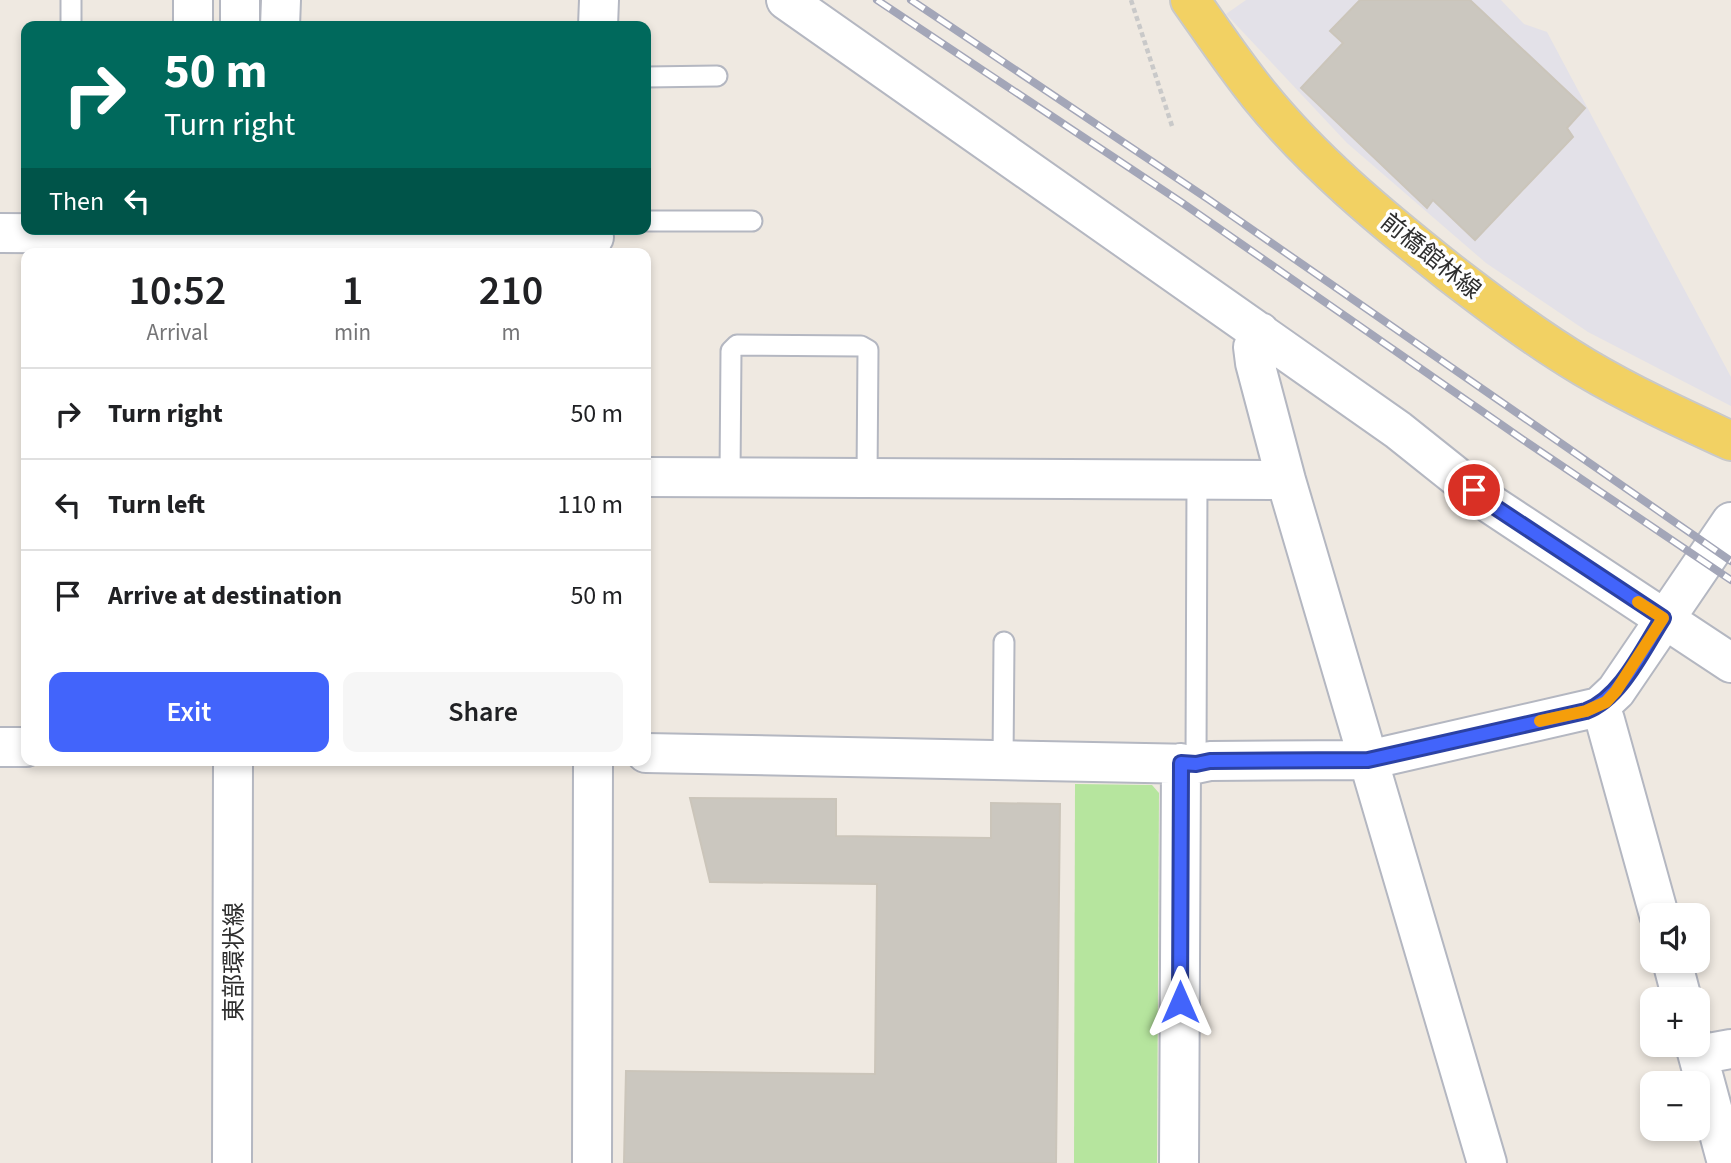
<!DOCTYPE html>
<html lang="en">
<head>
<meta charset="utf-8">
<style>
  :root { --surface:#fff; --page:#f6f6f6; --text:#202124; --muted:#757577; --line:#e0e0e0; --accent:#4264fb }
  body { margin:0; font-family:"Source Sans 3","Noto Sans JP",sans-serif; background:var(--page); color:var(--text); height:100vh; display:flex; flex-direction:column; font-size:26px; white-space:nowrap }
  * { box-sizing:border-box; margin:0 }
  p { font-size:23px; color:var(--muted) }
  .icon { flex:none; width:38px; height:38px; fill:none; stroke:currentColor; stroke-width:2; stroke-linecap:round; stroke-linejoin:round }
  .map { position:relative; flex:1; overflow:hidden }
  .drawer { position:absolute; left:21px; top:248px; width:630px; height:518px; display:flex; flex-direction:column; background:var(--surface); border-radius:14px; box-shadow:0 4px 10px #0003 }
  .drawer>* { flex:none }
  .hud { position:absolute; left:21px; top:21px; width:630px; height:214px; border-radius:14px; box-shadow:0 4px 10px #0003; background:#00695c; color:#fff; overflow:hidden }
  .fabs { position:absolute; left:1640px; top:903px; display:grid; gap:14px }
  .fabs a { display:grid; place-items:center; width:70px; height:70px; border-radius:14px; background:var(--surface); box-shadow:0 4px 10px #0003; font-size:35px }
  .pin { position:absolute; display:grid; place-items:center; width:60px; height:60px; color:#fff; margin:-30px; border:4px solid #fff; border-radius:50%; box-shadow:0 2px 7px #0007 }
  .me { position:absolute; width:77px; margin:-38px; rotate:0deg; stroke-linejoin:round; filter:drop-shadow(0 0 5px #0008) }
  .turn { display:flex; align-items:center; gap:24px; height:147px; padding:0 28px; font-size:32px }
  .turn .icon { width:91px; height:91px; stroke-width:2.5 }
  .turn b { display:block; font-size:49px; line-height:60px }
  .then { display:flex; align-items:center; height:66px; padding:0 28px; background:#0003; gap:14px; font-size:26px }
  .eta { display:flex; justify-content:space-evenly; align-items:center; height:119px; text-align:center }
  .eta b { font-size:42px; font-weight:600; line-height:49px }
  .cta { display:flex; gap:14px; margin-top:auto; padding:14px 28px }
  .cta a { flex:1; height:80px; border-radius:14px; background:var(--accent); color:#fff; font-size:28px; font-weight:600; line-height:80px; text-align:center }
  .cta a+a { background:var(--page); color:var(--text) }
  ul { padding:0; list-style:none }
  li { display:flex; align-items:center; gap:21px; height:91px; padding:0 28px; border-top:2px solid var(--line) }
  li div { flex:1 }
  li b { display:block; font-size:26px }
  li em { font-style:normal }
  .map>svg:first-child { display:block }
  .industrial { fill:#e3e1e8 }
  .green { fill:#b6e59e }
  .building { fill:#cbc7bf; stroke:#cbc5ba; stroke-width:2 }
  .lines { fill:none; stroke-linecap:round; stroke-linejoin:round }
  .service-casing { stroke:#b4b7c1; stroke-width:23 }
  .minor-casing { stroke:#b4b7c1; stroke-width:42 }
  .tertiary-casing { stroke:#b4b7c1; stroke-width:42 }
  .primary-casing { stroke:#c9c9c9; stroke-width:42 }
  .path { stroke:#c9c9c9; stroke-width:4.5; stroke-dasharray:5 3.5; stroke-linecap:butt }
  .service { stroke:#fff; stroke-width:19 }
  .minor { stroke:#fff; stroke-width:38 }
  .tertiary { stroke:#fff; stroke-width:38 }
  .primary { stroke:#f2d163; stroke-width:38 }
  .rail-casing { stroke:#a3a6b8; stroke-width:8 }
  .rail { stroke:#fff; stroke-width:5; stroke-dasharray:16; stroke-linecap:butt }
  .route-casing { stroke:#2b41a3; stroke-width:18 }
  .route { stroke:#4264fb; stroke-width:12 }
  .slow { stroke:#f59e0b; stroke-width:12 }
  .labels { text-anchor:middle; stroke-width:7; stroke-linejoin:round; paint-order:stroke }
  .street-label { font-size:24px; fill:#2e2e2e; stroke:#fff }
</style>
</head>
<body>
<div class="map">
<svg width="1731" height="1163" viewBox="0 0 1731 1163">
  <rect width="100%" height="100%" fill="#efe9e1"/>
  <path class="industrial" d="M1246,0H1501L1524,24L1547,32L1731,377V406L1588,332L1486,263L1347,143L1226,14Z"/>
  <path class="green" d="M1075,784L1152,785L1159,793L1157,1163H1074Z"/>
  <path class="building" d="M1360,0H1470L1585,108L1567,128L1573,137L1475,240L1433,200L1427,208L1301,88L1343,43L1330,31Z
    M690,798L836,799V836L991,838V803L1060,804L1056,1163H624L626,1071L875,1074L877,884L710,882Z"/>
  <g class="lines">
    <g class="service-casing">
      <path id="service" d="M71,26V0
        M646,77L717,76
        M646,221H752
        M730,476L731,351L737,345L861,346L868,350L867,478
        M1003,762L1004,642
        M1196,764L1197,479"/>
    </g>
    <g class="minor-casing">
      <path id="minor" d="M786,0L1398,430L1492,505L1731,663
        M193,26V0
        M280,26L281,0
        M598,26L599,0
        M0,233L594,237
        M1260,332L1253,347L1255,363L1286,480L1487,1163
        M646,477L1286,480
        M1599,707L1605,720L1659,915
        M0,747H26
        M646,753L1196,764L1210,761L1368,760L1599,707L1616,691L1731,522
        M1672,961L1682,999
        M1695,1045L1727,1163
        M1698,1055L1731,1049
        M592,1163L593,761
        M1179,1163L1181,763"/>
    </g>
    <g class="tertiary-casing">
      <path id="tertiary" d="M240,26V0
        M238,254V229
        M232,1163L233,761"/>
    </g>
    <g class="primary-casing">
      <path id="primary" d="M1190,0C1212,31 1234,64 1259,95C1313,162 1381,218 1449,272C1492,305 1537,339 1584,367C1631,395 1681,418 1731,441"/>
    </g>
    <path class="path" d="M1131,0L1173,129"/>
    <use href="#service" class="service"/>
    <use href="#minor" class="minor"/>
    <use href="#tertiary" class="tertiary"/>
    <use href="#primary" class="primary"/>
    <g class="rail-casing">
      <path id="rail" d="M877,0L1181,202L1522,439L1731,580
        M911,0L1208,199L1731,561"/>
    </g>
    <use href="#rail" class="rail"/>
  </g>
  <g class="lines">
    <g class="route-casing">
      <path id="route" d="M1180,1002L1181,763L1196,764L1210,761L1368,760L1586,711C1621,698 1643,649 1663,618L1492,505L1474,490"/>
    </g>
    <use href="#route" class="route"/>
    <path class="slow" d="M1540,721L1586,711L1606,702L1616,691L1663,618L1638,602"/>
  </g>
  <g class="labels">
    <g class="street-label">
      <text transform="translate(1431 256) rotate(39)" y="8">前橋館林線</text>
      <text transform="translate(234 962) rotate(-90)" y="8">東部環状線</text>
    </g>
  </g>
</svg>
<div class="fabs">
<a><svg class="icon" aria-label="sound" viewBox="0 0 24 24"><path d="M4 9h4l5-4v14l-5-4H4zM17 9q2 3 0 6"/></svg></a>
<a>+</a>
<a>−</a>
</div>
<div class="pin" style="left:1474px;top:490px;background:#d93025"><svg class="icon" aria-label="arrive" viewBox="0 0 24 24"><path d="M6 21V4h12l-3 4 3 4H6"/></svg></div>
<svg class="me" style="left:1180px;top:1002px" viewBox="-20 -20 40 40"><path d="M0-17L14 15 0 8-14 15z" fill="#4264fb" stroke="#fff" stroke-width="4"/></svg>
<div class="hud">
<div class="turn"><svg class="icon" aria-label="right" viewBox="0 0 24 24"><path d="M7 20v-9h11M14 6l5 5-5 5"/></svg><div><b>50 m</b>Turn right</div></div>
<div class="then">Then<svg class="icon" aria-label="left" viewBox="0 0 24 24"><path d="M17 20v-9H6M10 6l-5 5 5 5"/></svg></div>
</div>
<section class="drawer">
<div class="eta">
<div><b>10:52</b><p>Arrival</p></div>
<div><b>1</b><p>min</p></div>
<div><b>210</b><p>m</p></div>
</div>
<ul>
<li><svg class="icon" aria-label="right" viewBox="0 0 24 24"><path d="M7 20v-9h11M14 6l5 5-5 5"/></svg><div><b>Turn right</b></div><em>50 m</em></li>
<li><svg class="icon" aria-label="left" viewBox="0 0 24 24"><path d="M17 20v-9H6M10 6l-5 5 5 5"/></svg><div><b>Turn left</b></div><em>110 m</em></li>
<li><svg class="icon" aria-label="arrive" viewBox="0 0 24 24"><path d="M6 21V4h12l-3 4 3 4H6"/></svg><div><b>Arrive at destination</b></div><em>50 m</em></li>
</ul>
<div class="cta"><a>Exit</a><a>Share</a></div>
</section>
</div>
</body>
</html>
